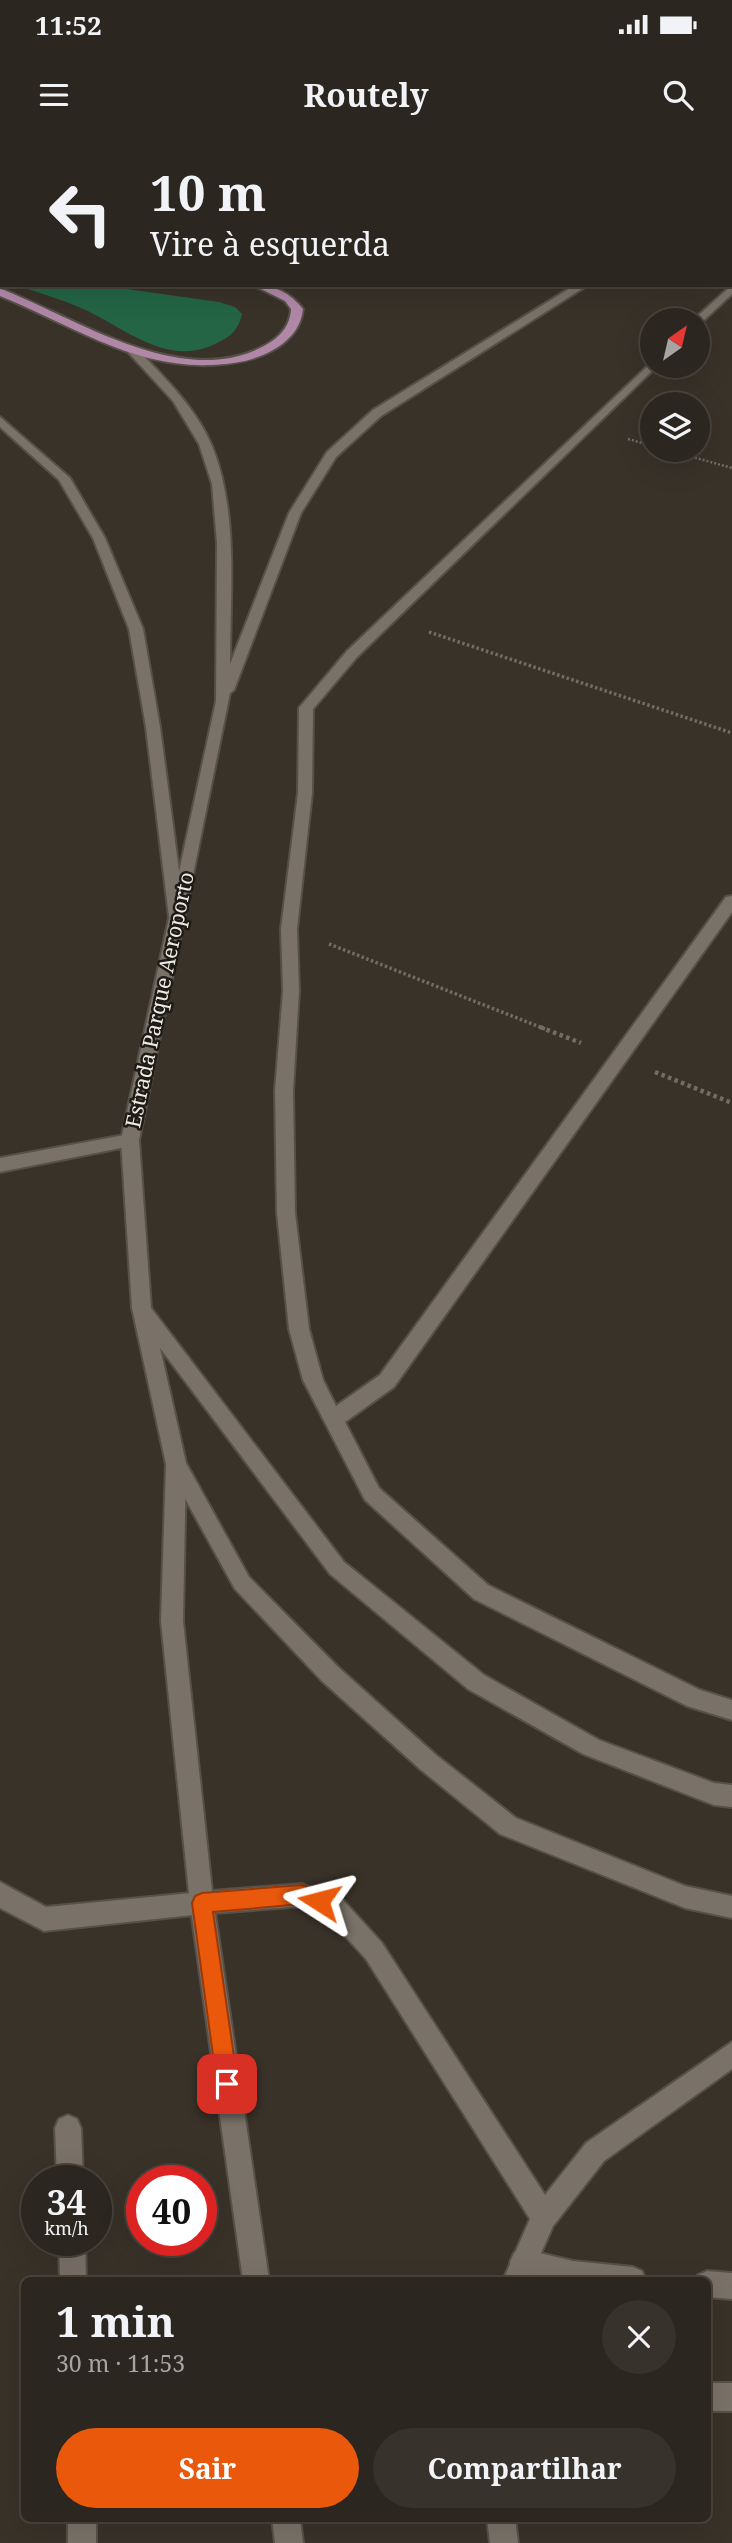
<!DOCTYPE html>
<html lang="pt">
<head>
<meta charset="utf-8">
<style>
  :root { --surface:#2b261f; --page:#37322c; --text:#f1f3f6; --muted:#a6a5a4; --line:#47433d; --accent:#ea580c }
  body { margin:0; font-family:"Noto Serif",serif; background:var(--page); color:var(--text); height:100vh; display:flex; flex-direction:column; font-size:26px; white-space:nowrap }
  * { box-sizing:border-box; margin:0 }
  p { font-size:23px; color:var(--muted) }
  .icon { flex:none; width:38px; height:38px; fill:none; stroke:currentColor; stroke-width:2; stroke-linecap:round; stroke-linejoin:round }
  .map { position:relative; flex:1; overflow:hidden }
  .sheet { position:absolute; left:21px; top:2137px; width:690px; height:245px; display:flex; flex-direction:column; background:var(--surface); border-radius:10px; box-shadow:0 7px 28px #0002,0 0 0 2px var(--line) }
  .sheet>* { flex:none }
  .hud { position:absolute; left:0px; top:0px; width:733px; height:147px; box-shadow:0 7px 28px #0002,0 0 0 2px var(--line); background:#2b261f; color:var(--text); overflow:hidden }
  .needle { width:46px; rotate:34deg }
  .buttons { position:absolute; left:640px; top:168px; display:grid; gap:14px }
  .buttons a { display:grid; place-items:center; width:70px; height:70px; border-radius:50%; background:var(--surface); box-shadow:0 7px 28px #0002,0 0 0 2px var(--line); font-size:35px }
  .speed { position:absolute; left:21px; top:2025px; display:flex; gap:14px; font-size:35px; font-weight:700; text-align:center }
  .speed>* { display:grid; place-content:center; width:91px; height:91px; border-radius:50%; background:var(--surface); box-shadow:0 7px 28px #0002,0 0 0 2px var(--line); line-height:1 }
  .speed small { font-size:18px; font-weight:400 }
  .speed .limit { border:10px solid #d22; background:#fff; color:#111 }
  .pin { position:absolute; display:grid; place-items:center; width:60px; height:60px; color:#fff; margin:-30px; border-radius:14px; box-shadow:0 4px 10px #0006 }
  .me { position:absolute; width:77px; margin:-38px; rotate:279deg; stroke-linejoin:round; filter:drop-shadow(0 0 5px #0008) }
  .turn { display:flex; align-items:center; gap:24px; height:147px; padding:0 35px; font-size:32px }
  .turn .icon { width:91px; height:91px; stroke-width:2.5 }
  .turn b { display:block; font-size:49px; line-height:60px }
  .round { display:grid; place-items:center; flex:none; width:74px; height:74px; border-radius:37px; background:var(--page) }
  .headline { display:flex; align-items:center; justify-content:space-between; height:119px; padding:0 35px }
  h1 { font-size:42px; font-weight:700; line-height:52px }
  .cta { display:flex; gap:14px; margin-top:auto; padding:14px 35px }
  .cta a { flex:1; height:80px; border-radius:42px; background:var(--accent); color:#fff; font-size:28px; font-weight:700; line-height:80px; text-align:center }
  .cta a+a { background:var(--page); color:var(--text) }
  .status { display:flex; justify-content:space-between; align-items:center; height:49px; padding:0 35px; background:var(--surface); direction:ltr }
  .status svg { height:19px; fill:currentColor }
  header { display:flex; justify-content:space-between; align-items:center; height:91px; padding:0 35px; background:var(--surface); font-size:32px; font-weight:700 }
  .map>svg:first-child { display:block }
  .built { fill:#453a2b }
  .green { fill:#236545 }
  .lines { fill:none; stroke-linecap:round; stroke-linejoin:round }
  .service-casing { stroke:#555048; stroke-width:4 }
  .tertiary-casing { stroke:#555048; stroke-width:4 }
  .secondary-casing { stroke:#555048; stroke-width:4 }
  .primary-casing { stroke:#555048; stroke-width:4 }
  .path-far2 { stroke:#736d65; stroke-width:2.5; stroke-dasharray:2 2; stroke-linecap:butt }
  .path-far1 { stroke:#736d65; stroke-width:3.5; stroke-dasharray:2.5 2.5; stroke-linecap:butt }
  .path { stroke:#736d65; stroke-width:4.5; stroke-dasharray:3.5 3.5; stroke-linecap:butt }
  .service { fill:#7a7268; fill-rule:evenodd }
  .tertiary { fill:#7a7268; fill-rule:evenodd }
  .secondary { fill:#7a7268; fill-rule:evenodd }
  .primary { fill:#b187a8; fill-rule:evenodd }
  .route { fill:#ea580c; stroke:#983908; stroke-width:2 }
  .labels { text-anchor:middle; stroke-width:5; stroke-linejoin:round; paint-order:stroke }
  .street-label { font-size:21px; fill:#ede9e3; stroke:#1e1a16 }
</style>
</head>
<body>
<div class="status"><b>11:52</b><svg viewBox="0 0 49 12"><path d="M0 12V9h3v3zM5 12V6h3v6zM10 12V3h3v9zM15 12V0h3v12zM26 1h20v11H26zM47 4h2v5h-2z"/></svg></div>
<header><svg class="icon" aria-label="menu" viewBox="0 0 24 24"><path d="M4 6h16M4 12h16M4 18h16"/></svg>Routely<svg class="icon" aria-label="search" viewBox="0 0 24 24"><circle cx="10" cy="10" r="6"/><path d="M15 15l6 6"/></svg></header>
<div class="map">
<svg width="732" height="2403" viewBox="0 0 732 2403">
  <rect width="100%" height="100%" fill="#393229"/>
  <path class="built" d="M42,0H547L545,2Z"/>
  <path class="green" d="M15,145H98L219,162L235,167L242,174C238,191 230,197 215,204C166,228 123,186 81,168C60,159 37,152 15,145Z"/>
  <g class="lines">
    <g class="service-casing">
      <path id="service" d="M52,0H64L51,2Z
        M521,0H533L520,2Z
        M0,24H2L0,31Z
        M732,145V154L702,182L693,180Z
        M653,221V226H657L357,517L313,569L312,653L297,789L299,851L293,951L295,1073L309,1189L323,1240L336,1266L380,1235L726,757L732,756V772L394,1247L345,1282L379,1348L488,1445L700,1550L732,1560V1580L687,1566L474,1459L365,1360L303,1240L289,1189L277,1073L275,951L283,851L281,789L298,653L299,568L347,511Z
        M130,994L136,995L139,1000L136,1005L0,1032V1018Z
        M0,1742L46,1767L202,1752L210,1755L214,1763L210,1771L202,1774L44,1791L0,1768Z
        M68,1975L77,1979L81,1988L83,2040H57L55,1988L59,1979Z
        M59,2100H85L86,2140H60Z
        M523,2109L573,2121L633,2127L642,2131L646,2140C607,2142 550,2147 514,2131L510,2122L514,2113Z
        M707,2131L732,2133V2159L707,2157V2140H695L698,2135Z
        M707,2243H732V2271H707Z
        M68,2378H96V2403H68Z"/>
    </g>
    <g class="tertiary-casing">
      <path id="tertiary" d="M0,70H2V76H0Z
        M0,277L70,338L105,398L143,489L160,587L185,777L183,781L177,782L169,777L146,587L129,489L93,398L59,340L0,287Z
        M176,1316L183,1318L186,1324L183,1481L212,1751L302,1744L343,1760L382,1803L545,2055L586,2003L732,1902V1929L604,2021L553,2086L529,2140H503L530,2079L366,1819L327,1776L302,1766L215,1773L269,2140H243L190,1763L161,1481L166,1324L169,1318Z
        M272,2378H300L303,2403H275Z
        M487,2378H515L518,2403H490Z"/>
    </g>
    <g class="secondary-casing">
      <path id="secondary" d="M575,145H588L381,276L336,317L301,373L234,550L230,553L139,1000L151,1168L344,1422L484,1535L599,1600L714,1643L732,1645V1667L714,1665L583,1614L468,1549L330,1434L160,1208L186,1323L249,1437L338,1527L436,1615L516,1678L685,1746L732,1756V1778L685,1768L500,1694L420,1629L322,1541L235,1449L166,1324L132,1168L121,1000L216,561L217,403L212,344L199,304L173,261L127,211L137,209C165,238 196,268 212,306C239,373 230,453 230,524L289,373L327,312L373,270Z"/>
    </g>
    <g class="primary-casing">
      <path id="primary" d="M0,97H2V104H0Z
        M253,145C273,145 290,152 303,169C301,188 289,201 273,210C254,221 232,224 211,225C132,228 70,184 0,156V149L4,150C77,179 183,250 264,206C279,198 290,187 291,169L285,161Z"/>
    </g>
    <path class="path-far2" d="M628,299L653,306
      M668,310L732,328"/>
    <path class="path-far1" d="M429,492L732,593
      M329,804L545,889"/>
    <path class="path" d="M540,887L581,903
      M655,932L732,963"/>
    <use href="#service" class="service"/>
    <use href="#tertiary" class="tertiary"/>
    <use href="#secondary" class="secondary"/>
    <use href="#primary" class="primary"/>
  </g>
  <path class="route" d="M302,1745L326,1755L328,1761L326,1768L319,1771L302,1764L213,1772L238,1944L235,1951L227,1954L220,1951L217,1944L192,1763L195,1756L202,1753Z"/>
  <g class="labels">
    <g class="street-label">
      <text transform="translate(160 860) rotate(-78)" y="7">Estrada Parque Aeroporto</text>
    </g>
  </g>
</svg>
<div class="buttons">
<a><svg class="needle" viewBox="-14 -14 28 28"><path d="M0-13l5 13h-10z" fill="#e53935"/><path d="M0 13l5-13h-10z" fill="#a6a5a4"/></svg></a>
<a><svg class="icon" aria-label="layers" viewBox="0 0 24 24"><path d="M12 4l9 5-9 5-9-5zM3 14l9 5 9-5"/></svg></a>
</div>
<div class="speed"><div>34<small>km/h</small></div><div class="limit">40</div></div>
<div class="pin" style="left:227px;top:1944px;background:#d93025"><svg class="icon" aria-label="arrive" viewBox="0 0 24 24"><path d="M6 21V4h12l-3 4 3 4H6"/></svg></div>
<svg class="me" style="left:319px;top:1761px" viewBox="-20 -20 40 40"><path d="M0-17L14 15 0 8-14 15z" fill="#ea580c" stroke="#fff" stroke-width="4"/></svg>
<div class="hud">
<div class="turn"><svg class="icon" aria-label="left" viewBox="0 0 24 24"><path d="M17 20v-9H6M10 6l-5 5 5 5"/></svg><div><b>10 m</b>Vire à esquerda</div></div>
</div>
<section class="sheet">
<div class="headline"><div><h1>1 min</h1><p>30 m · 11:53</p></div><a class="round"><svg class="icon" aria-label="close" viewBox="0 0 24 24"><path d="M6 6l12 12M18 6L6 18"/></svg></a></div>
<div class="cta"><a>Sair</a><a>Compartilhar</a></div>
</section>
</div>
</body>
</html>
